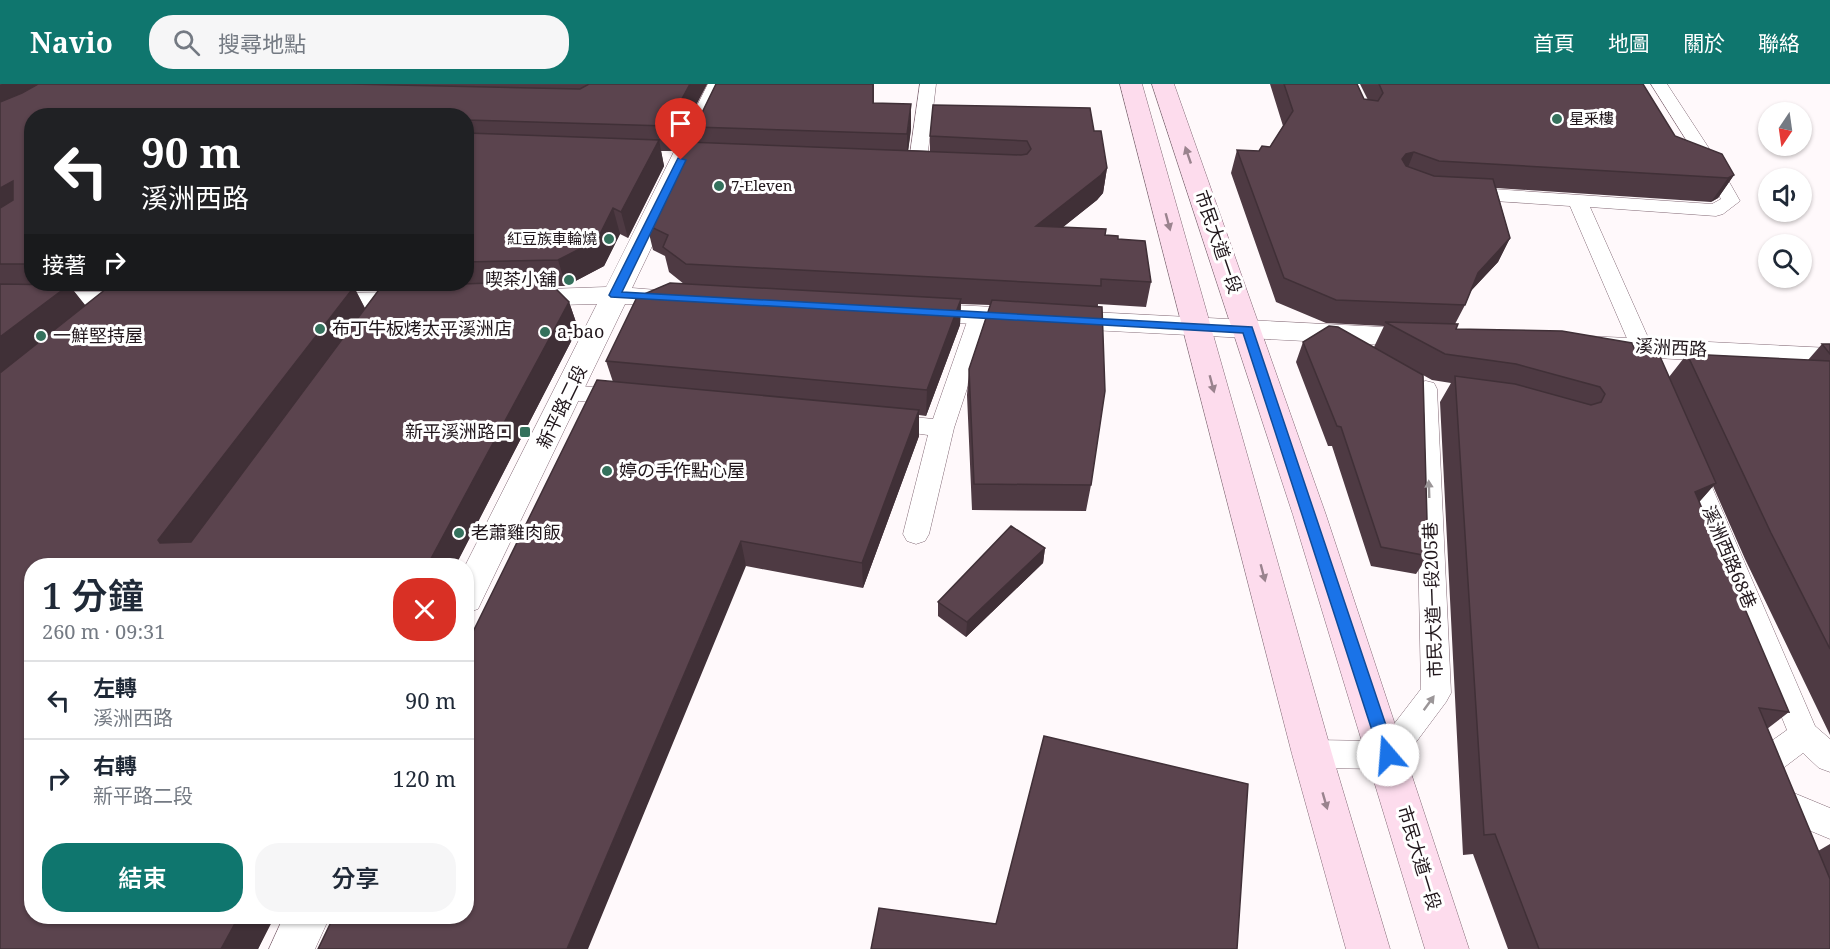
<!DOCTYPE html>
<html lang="zh-TW">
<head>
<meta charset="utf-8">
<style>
  :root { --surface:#fff; --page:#f6f6f7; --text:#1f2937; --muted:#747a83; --line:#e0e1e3; --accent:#0f766e }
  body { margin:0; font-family:"Noto Serif","Noto Sans TC","Noto Sans JP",serif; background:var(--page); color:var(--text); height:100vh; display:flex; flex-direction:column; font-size:22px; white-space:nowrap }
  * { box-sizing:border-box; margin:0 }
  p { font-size:20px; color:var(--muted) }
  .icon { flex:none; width:33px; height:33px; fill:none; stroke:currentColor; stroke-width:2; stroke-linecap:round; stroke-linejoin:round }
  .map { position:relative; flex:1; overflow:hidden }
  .side { position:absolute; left:24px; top:474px; width:450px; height:366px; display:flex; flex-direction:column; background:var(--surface); border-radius:24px; box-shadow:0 2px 4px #0004 }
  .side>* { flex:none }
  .top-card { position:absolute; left:24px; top:24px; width:450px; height:183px; border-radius:24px; box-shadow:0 2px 4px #0004; background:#202124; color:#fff; overflow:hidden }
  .needle { width:39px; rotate:193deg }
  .controls { position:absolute; left:1758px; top:18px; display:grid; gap:12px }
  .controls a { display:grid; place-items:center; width:54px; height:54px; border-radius:50%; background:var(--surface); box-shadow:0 2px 4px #0004; font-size:30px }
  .pin { position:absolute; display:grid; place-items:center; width:51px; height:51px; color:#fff; margin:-62px -26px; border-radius:50% 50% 50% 0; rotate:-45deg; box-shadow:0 0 6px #0007 }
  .pin .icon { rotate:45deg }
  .me { position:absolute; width:66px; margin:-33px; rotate:342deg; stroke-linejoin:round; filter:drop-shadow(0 0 4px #0008) }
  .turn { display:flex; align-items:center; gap:21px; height:126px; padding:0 18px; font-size:27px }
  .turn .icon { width:78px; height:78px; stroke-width:2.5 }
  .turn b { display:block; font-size:42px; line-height:51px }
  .then { display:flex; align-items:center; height:57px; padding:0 18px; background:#0003; gap:12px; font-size:22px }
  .round { display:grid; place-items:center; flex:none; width:63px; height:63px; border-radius:24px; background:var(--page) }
  .overview { display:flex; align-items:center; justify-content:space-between; height:102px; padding:0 18px }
  h1 { font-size:36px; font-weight:600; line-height:45px }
  .cta { display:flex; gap:12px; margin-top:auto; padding:12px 18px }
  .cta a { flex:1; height:69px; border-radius:24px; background:var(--accent); color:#fff; font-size:24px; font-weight:600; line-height:69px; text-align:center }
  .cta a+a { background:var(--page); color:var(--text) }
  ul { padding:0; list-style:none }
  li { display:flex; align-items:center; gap:18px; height:78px; padding:0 18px; border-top:2px solid var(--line) }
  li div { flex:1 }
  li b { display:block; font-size:22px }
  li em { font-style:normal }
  header { display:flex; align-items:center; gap:36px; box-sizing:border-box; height:84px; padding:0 30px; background:var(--accent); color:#fff }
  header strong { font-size:28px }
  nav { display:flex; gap:33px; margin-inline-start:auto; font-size:21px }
  .search { width:420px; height:54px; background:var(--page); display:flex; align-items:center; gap:15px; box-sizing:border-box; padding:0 21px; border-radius:24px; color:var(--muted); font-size:22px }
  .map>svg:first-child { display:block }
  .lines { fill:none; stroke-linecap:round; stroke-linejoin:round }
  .lane-casing { stroke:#836a76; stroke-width:1 }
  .street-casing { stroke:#836a76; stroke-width:1 }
  .secondary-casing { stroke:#836a76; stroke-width:1 }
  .lane { fill:#fff; fill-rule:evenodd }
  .street { fill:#fff; fill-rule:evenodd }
  .secondary { fill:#fddced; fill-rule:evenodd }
  .wall { fill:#4e3a43; fill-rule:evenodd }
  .shaded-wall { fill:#403037 }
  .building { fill:#5b444e; stroke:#403037; stroke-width:1.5 }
  .oneway { fill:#9a838e }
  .oneway2 { fill:#9b9698 }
  .route { fill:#1a73e8; stroke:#114b97; stroke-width:1.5 }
  .poi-dot { fill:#34715c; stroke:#fff; stroke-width:2 }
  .labels { text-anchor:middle; stroke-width:6; stroke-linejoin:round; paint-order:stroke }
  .far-poi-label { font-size:15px; fill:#20161b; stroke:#fff; text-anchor:start }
  .street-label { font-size:18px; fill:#20161b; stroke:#fff }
  .poi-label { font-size:18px; fill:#20161b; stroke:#fff; text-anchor:start }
</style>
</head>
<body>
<header>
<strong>Navio</strong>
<div class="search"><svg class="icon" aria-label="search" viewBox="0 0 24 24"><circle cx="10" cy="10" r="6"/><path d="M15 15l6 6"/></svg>搜尋地點</div>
<nav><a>首頁</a><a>地圖</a><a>關於</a><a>聯絡</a></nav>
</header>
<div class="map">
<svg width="1830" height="865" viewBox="0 0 1830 865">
  <rect width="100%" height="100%" fill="#fff9fb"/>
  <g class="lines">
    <g class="lane-casing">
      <path id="lane" d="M920,0H936L926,84L923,88H911L908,84Z
        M1651,0H1667L1714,72L1711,76H1699Z
        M1713,79L1719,80L1740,117L1723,130L1716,132L1590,123L1663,287L1660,292L1652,295L1644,292L1641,287L1570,122L1463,115L1456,113L1454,109L1456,105L1463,103L1712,120L1721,115L1704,84L1707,80Z
        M980,225L988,227L991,232L954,344L929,450L925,457L916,460L907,457L903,450L928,351L877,344L873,338L877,332L885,330L933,335L969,232L972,227Z
        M1426,297L1434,299L1437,305L1451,609L1446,618L1399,681L1388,685L1312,684L1301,680L1297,670L1301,660L1312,656L1381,657L1421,605L1415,305L1418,299Z
        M570,301L625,306L633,308L636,314L633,320L625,322L562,315L559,309L562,303Z
        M1691,373L1700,376L1703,382L1815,642L1830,655V688L1819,684L1803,669L1778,688L1781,694L1777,702L1830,724V755L1763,727L1758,716L1762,707L1754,704L1745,683L1749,673L1787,646L1679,382L1682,376Z"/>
    </g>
    <g class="street-casing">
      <path id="street" d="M708,0H730L632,204L695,209L699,215L695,221L685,223L625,220L478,525L466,529L465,482L597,220L518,222L508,220L504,214L508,208L518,206L606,203Z
        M0,208H136L146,211L150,217L146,223L136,226L0,224Z
        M415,208L425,211L429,217L425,223L415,226L317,227L307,224L303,218L307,212L317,209Z
        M916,219L1422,245L1432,248L1436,254L1432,260L1422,263L916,237L906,234L902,228L906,222Z
        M1587,252L1830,264V284L1587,270L1577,268L1573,261L1577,254Z
        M284,832H330L315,865H269Z"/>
    </g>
    <g class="secondary-casing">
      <path id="secondary" d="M1120,0H1142L1332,670L1390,865H1346L1292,670Z
        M1152,0H1174L1326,431L1469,865H1425L1293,431Z"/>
    </g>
    <use href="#lane" class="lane"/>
    <use href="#street" class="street"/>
    <use href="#secondary" class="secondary"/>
  </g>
  <path class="wall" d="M0,0H707L672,67H661L664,82L628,154L620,150L604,182L566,202H553L569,218L578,244L258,865H0ZM32,32H466V200H32ZM73,206H104L85,222ZM356,207H378L365,224Z
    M716,0H874V19L911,45L908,66L930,67V52L1094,47L1107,84L1103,109L1097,116L1063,143L1105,151L1118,155L1151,198L1146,223L1098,220L1091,401L1086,427L972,426L967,311L969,285L990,221L961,220L960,241L926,332L919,331V352L863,504L746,482L613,298L606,277L684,200L669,188L665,172L653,166L647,141L698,59L695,43Z
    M1270,0H1357L1364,15L1368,16L1360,0H1641L1675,52L1734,91L1718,114L1711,118L1496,104L1510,154L1498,178L1470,208L1465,221L1455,240L1456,245L1635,267L1669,293L1687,270L1808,276L1822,260H1830V651L1745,475L1713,402L1699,418L1789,628L1767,645L1818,767L1830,760V865H1508L1473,770L1463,771L1440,318L1451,299L1432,296L1423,291L1428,472L1416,490L1371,482L1332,362H1328L1296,278L1303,258L1374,263L1384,242L1326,239L1276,218L1231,89L1237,66L1259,67L1270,63L1283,42Z
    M1045,464L1043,479L966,553L938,532V518Z"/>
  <path class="shaded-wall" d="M2,0H66L0,35V1Z
    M690,0H707L672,67L667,42Z
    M911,20V45L907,76V50Z
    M659,56L664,82L628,154L621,128Z
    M1414,68L1405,91L1402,75L1406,70Z
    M1107,84L1103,109L1097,116L1033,167L1036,142Z
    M1734,91L1718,114L1711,118L1728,94Z
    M13,97L32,122L0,140V104Z
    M613,124L620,150L604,182L566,202L558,176Z
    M1510,154L1498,178L1465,213L1478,189Z
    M69,201L90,227L0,297V253Z
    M354,203L367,229L181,481L160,459L158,456Z
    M961,215L960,241L926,332L927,306Z
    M569,218L578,244L455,482H427Z
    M919,326V352L863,504L862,479Z
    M1716,399L1693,425L1695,408Z
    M741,457L746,482L588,865H567Z
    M1045,464L1043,479L966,553L967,538Z
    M239,832H274L258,865H221Z"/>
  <path class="building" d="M38,0H351L580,5L589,0H690L667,42L466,36V32H32V180H0V124L13,116V97L0,104V18L22,9Z
    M716,0H873V19L911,20L907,50L695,43Z
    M1284,0H1357L1364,15L1378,17L1383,9L1379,0H1643L1675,52L1722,70L1734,91L1728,94L1439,77L1414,68L1406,70L1402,75L1406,82L1434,92L1493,95L1510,154L1478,189L1465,221L1336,216L1284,194L1237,66L1259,67L1262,62L1270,63L1293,27Z
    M933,21L1090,24L1094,47H1101L1107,84L1101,91L1036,142L1106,145L1105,151L1118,152V155L1145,157L1151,198L1101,195V202L686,180L663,163L668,151L647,141L688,58L1021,71L1027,70L1031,65L1027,57L930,52Z
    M466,49L659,56L621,128L613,124L597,156L558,176L466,178Z
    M548,197L569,218L427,482H32V832H239L221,865H0V289L111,201L354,203L158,456L160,459L191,458L381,203Z
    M670,199L961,215L927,306L606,277L637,213Z
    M0,200L69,201L0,253Z
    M992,216L1102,223L1105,307L1091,401L974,400L969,285Z
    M1385,238L1458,240L1456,245L1562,247L1632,259L1635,267L1658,268L1716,399L1695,408L1789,628L1759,624L1830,795V865H1539L1495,750L1484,751L1455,292L1515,300L1591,321L1601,318L1605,310L1600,303L1516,280L1445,270Z
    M1329,242L1338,243L1423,291L1428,472L1381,463L1341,343L1337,342L1303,258Z
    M1822,260H1830V270Z
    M1687,270L1830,277V565L1771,449Z
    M597,296L919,326L862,479L741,457L567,865H318L334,832H466V562Z
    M1011,442L1045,464L967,538L938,518Z
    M1044,652L1248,700L1237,865H871L879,824L996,840Z"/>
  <defs><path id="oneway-solid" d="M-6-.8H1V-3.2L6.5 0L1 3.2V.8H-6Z" transform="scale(1.5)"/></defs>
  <g class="oneway">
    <use href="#oneway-solid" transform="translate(1188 71) rotate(-109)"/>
    <use href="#oneway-solid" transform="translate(1168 138) rotate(75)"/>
    <use href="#oneway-solid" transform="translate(1212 300) rotate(75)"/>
    <use href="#oneway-solid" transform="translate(1263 489) rotate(75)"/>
    <use href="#oneway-solid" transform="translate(1325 717) rotate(74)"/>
  </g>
  <g class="oneway2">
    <use href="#oneway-solid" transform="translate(1429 405) rotate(-92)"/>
    <use href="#oneway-solid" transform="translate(1429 619) rotate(-54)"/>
  </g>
  <path class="route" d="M678,74L686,76L622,208L1252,243L1396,671L1394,677L1388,679L1382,677L1380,671L1243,249L611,213L609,211Z"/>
  <g class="poi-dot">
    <circle cx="1557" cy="35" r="6"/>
    <circle cx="719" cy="102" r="6"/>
    <circle cx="609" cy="155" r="6"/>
    <circle cx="569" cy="196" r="6"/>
    <circle cx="320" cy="245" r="6"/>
    <circle cx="545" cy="248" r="6"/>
    <circle cx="41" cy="252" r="6"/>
    <rect x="519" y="342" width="12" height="12" rx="3"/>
    <circle cx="607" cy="387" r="6"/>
    <circle cx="459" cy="449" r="6"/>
  </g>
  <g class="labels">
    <g class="far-poi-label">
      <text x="1569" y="40">星釆樓</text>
      <text x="731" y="107">7-Eleven</text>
      <text x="597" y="160" text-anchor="end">紅豆族車輪燒</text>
    </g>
    <g class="street-label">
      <text transform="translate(1218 158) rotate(71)" y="6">市民大道一段</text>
      <text transform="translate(1671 264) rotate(3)" y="6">溪洲西路</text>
      <text transform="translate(562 323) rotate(-64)" y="6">新平路二段</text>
      <text transform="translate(1729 473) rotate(67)" y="6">溪洲西路68巷</text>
      <text transform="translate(1433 516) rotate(-92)" y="6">市民大道一段205巷</text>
      <text transform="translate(1419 774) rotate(73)" y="6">市民大道一段</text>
    </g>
    <g class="poi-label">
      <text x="557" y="202" text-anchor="end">喫茶小舖</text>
      <text x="332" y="251">布丁牛板烤太平溪洲店</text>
      <text x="557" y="254">a-bao</text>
      <text x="53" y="258">一鮮堅持屋</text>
      <text x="513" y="354" text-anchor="end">新平溪洲路口</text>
      <text x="619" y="393">婷の手作點心屋</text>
      <text x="471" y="455">老蕭雞肉飯</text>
    </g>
  </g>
</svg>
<div class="controls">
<a><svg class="needle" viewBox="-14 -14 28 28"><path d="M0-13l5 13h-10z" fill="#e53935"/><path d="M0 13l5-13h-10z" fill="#747a83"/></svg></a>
<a><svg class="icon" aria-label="sound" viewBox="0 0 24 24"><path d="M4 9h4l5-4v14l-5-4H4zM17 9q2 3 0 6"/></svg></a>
<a><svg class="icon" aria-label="search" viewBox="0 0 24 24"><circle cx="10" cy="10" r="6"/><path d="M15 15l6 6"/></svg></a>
</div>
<div class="pin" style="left:681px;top:76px;background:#d93025"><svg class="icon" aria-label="arrive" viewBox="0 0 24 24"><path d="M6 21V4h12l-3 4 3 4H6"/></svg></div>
<svg class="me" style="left:1388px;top:671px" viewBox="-20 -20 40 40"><circle r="19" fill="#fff"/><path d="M0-13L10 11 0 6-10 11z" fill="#1a73e8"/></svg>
<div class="top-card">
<div class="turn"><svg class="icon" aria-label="left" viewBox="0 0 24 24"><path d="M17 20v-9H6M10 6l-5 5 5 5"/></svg><div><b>90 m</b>溪洲西路</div></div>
<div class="then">接著<svg class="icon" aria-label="right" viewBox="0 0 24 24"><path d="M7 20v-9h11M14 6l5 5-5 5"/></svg></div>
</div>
<section class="side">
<div class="overview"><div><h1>1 分鐘</h1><p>260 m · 09:31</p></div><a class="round" style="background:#d93025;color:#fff"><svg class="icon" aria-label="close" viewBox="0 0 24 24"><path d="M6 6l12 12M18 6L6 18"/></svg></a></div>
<ul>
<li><svg class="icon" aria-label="left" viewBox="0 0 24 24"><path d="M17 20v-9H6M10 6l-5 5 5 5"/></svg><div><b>左轉</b><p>溪洲西路</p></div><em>90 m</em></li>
<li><svg class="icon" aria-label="right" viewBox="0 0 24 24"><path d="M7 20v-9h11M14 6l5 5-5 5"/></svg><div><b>右轉</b><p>新平路二段</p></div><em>120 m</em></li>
</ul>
<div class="cta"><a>結束</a><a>分享</a></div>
</section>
</div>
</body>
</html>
